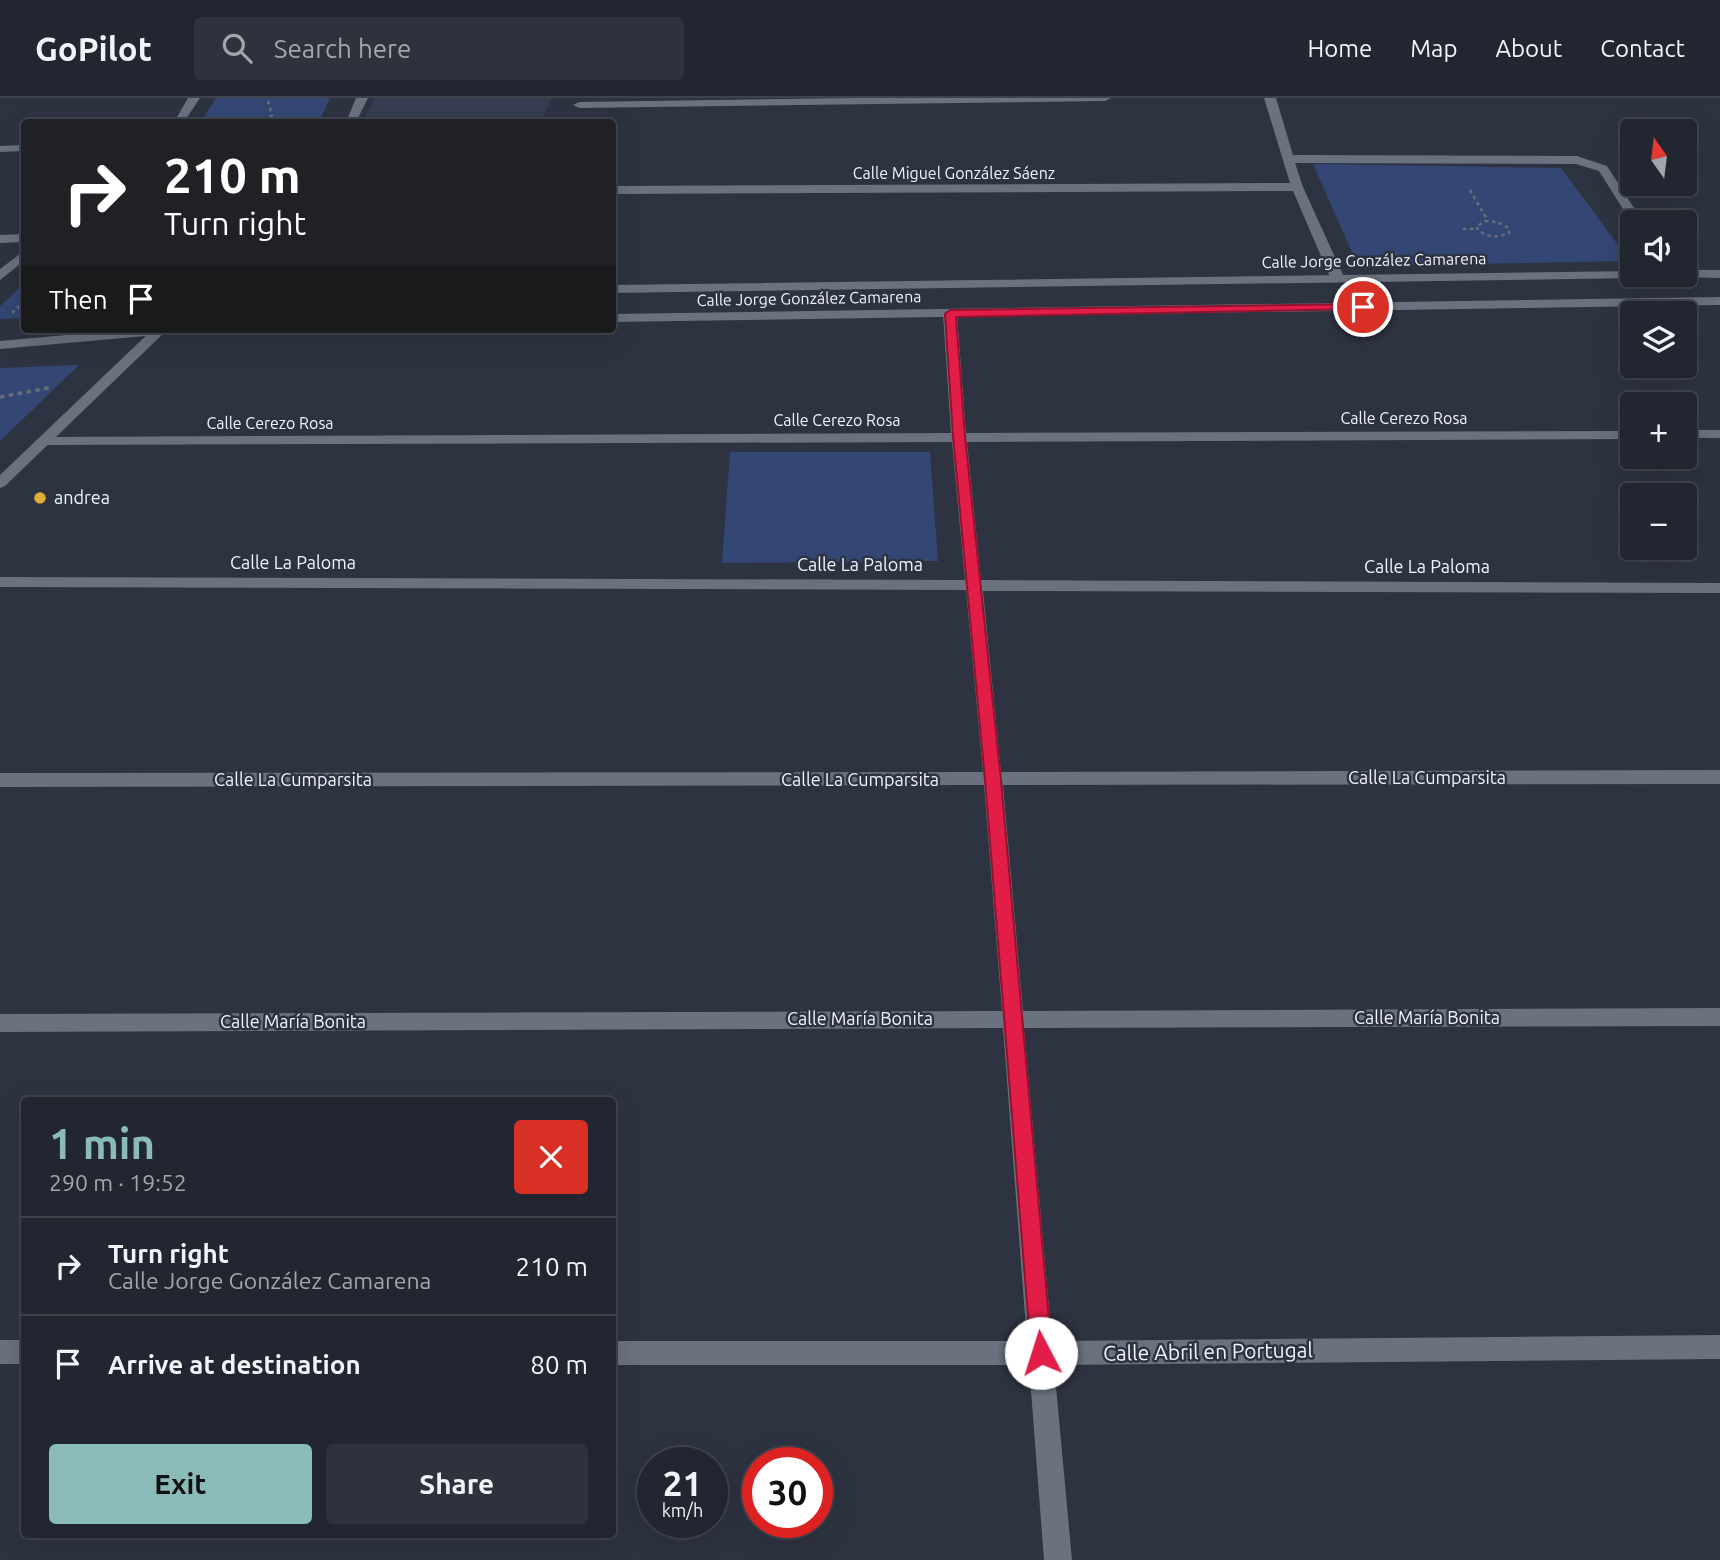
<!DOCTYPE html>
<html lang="en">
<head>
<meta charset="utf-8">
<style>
  :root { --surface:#222630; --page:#2e323c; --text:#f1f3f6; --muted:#a2a5ab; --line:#3f434c; --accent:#8bbbb9 }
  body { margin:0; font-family:Ubuntu,sans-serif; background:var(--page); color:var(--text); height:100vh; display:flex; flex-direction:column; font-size:26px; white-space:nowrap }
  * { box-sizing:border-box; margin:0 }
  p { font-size:23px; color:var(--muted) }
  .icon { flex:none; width:38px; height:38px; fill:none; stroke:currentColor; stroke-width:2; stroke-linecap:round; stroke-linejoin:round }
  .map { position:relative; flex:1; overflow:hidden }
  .panel { position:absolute; left:21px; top:999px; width:595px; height:441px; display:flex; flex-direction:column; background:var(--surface); border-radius:7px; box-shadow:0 7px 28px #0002,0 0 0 2px var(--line) }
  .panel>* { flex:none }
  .banner { position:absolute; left:21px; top:21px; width:595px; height:214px; border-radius:7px; box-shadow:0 7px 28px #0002,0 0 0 2px var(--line); background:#202124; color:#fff; overflow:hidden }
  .needle { width:46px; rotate:346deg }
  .fabs { position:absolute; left:1620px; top:21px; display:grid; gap:14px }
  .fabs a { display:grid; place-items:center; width:77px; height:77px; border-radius:7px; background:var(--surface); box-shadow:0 7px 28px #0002,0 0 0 2px var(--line); font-size:35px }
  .speed { position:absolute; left:637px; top:1349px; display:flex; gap:14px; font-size:35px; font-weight:700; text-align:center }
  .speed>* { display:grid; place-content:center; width:91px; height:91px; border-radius:50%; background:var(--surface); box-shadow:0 7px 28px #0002,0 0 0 2px var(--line); line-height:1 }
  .speed small { font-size:18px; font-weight:400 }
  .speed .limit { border:10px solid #d22; background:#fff; color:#111 }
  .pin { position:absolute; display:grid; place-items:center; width:60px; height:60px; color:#fff; margin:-30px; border:4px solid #fff; border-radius:50%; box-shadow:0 2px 7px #0007 }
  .me { position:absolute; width:77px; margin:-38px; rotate:355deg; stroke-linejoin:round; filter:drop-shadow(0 0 5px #0008) }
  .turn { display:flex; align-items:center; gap:24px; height:147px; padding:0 28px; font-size:32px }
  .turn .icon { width:91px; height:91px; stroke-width:2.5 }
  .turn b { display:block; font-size:49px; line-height:60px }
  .then { display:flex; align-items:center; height:66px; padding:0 28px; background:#0003; gap:14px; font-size:26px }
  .round { display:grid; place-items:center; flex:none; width:74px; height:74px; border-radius:7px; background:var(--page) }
  .overview { display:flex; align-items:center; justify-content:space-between; height:119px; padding:0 28px }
  h1 { font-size:42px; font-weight:700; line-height:52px; color:var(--accent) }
  .button { display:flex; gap:14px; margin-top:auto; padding:14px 28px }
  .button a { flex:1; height:80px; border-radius:7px; background:var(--accent); color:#111; font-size:28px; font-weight:700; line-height:80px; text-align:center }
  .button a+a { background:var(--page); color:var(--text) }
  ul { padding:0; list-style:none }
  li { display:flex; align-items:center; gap:21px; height:98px; padding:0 28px; border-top:2px solid var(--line) }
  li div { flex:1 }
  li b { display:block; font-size:26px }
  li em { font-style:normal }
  header { display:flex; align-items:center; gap:42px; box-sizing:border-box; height:98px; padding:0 35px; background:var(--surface); border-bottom:2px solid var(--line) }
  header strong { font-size:33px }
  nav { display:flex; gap:38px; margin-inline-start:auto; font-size:24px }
  .search { width:490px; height:63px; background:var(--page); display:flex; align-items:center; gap:18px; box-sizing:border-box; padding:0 24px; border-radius:7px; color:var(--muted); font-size:26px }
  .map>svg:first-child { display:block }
  .built { fill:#353d50 }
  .green { fill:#344774 }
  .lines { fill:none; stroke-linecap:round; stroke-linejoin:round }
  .path-far1 { stroke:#686d79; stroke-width:2.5; stroke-dasharray:3.5 3.5; stroke-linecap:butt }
  .path { stroke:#686d79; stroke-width:3.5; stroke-dasharray:4.5 4.5; stroke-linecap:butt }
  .minor { fill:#6a717f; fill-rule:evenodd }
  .tertiary { fill:#6a717f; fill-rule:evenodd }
  .secondary { fill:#6a717f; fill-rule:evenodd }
  .route { fill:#e11d48; stroke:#92132f; stroke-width:2 }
  .poi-dot { fill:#e1af34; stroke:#2d3340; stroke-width:2.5 }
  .labels { text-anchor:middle; stroke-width:5; stroke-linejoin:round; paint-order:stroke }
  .far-street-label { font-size:16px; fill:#eff3fb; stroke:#2d3340 }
  .poi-label { font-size:18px; fill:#eff3fb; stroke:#2d3340; text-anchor:start }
  .street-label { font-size:18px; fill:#eff3fb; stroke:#2d3340 }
  .near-street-label { font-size:21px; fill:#eff3fb; stroke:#2d3340 }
</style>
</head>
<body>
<header>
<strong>GoPilot</strong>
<div class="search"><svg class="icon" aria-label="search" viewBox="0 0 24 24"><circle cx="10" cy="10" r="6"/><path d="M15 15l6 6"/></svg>Search here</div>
<nav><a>Home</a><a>Map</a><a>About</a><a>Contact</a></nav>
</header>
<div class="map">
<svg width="1720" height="1462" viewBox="0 0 1720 1462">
  <rect width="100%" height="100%" fill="#2d3340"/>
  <path class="built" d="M374,0H552L540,24H363Z"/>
  <path class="green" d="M216,0H330L319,24H201Z
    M1313,66L1561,70L1630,163L1358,168Z
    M24,186V220L0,221V208Z
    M79,267L0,343V270Z
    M730,354H930L938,463L722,465Z"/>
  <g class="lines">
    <path class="path-far1" d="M265,24L272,17L267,0
      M1470,92L1488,123
      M1485,123L1497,124L1509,130V135C1497,140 1485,140 1476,129Z
      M1463,131H1476
      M12,215L24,204"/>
    <path class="path" d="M0,299L53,289"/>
    <path class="minor" d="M855,0H1111L1105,3L579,10L573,7L579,4Z
      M1264,0H1276L1293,57L1577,58L1607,68L1643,124H1633V127L1599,73L1576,66L1295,65L1303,89L1344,179L1337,183L1330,179L1293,93L612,96V88L1290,85Z
      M24,47V53L0,54V48Z
      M24,136V144L0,145V137Z
      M950,212L957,216L966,335L1633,333V341L967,344L981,482L1720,485V495L983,493L1001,674L1720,672V686L1003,687L1023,913L1720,910V928L1024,930L1052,1243L1720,1237V1261L1054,1267L1072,1462H1044L1029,1267H612V1243H1027L1003,930L0,934V916L1002,913L984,687L0,689V675L983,674L966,492L0,489V479L965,482L952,344L42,347L35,343L42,339L951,335L943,216Z
      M1685,332H1720V340H1685Z
      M0,1242H24V1266H0Z"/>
    <path class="tertiary" d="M1685,172H1720V180L1680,179L1679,177H1685Z
      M1633,173V177H1639L1638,180L612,195V187Z
      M1720,199V207L612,224V216Z
      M133,231H186L179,235L0,251V243Z"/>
    <path class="secondary" d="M188,0H200L184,24H174Z
      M356,0H368L356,24H346Z
      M24,153V163L0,182V171Z
      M153,231H168L5,388L0,390V377Z"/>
  </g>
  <path class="route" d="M1363,206L1368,209L1366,211L956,219L965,338L1001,682L1052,1255L1049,1262L1041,1265L1034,1262L1031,1255L985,682L953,338L945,216L950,212Z"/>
  <circle class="poi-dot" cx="40" cy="400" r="7"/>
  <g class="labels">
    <g class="far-street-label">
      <text x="954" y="81">Calle Miguel González Sáenz</text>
      <text transform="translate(1374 162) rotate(-1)" y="6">Calle Jorge González Camarena</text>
      <text transform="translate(809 200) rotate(-1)" y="6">Calle Jorge González Camarena</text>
      <text x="1404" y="326">Calle Cerezo Rosa</text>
      <text x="837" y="328">Calle Cerezo Rosa</text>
      <text x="270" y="331">Calle Cerezo Rosa</text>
    </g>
    <g class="poi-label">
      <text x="54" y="406">andrea</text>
    </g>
    <g class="street-label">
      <text x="293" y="471">Calle La Paloma</text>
      <text x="860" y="473">Calle La Paloma</text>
      <text x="1427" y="475">Calle La Paloma</text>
      <text x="1427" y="686">Calle La Cumparsita</text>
      <text x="293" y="688">Calle La Cumparsita</text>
      <text x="860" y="688">Calle La Cumparsita</text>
      <text x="1427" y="926">Calle María Bonita</text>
      <text x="860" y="927">Calle María Bonita</text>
      <text x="293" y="930">Calle María Bonita</text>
    </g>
    <g class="near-street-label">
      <text transform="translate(1208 1254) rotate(-1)" y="7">Calle Abril en Portugal</text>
    </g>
  </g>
</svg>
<div class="fabs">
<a><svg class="needle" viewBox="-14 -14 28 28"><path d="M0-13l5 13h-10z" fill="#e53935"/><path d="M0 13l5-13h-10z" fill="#a2a5ab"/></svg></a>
<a><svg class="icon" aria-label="sound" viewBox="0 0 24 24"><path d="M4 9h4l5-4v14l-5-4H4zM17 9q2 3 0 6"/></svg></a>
<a><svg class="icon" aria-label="layers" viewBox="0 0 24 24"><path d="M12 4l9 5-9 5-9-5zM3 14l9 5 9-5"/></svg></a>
<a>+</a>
<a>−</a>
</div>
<div class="speed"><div>21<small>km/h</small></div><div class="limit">30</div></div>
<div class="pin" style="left:1363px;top:209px;background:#d93025"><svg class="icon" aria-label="arrive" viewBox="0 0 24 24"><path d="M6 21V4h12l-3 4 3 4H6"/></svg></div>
<svg class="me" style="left:1041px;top:1255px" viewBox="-20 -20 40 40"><circle r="19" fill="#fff"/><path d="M0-13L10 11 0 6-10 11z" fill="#e11d48"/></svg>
<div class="banner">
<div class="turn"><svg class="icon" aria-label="right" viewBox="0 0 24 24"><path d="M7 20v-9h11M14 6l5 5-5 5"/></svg><div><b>210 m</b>Turn right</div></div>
<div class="then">Then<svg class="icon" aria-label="arrive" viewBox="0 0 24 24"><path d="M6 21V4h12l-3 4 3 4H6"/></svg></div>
</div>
<section class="panel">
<div class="overview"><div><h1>1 min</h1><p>290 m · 19:52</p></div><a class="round" style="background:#d93025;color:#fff"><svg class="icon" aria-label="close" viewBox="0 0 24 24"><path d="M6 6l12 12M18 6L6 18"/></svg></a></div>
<ul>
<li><svg class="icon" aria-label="right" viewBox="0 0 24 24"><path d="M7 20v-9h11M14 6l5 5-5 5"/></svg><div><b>Turn right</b><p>Calle Jorge González Camarena</p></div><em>210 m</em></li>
<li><svg class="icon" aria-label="arrive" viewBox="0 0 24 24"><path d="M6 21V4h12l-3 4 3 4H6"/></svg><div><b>Arrive at destination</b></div><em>80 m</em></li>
</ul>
<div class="button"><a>Exit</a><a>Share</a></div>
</section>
</div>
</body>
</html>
